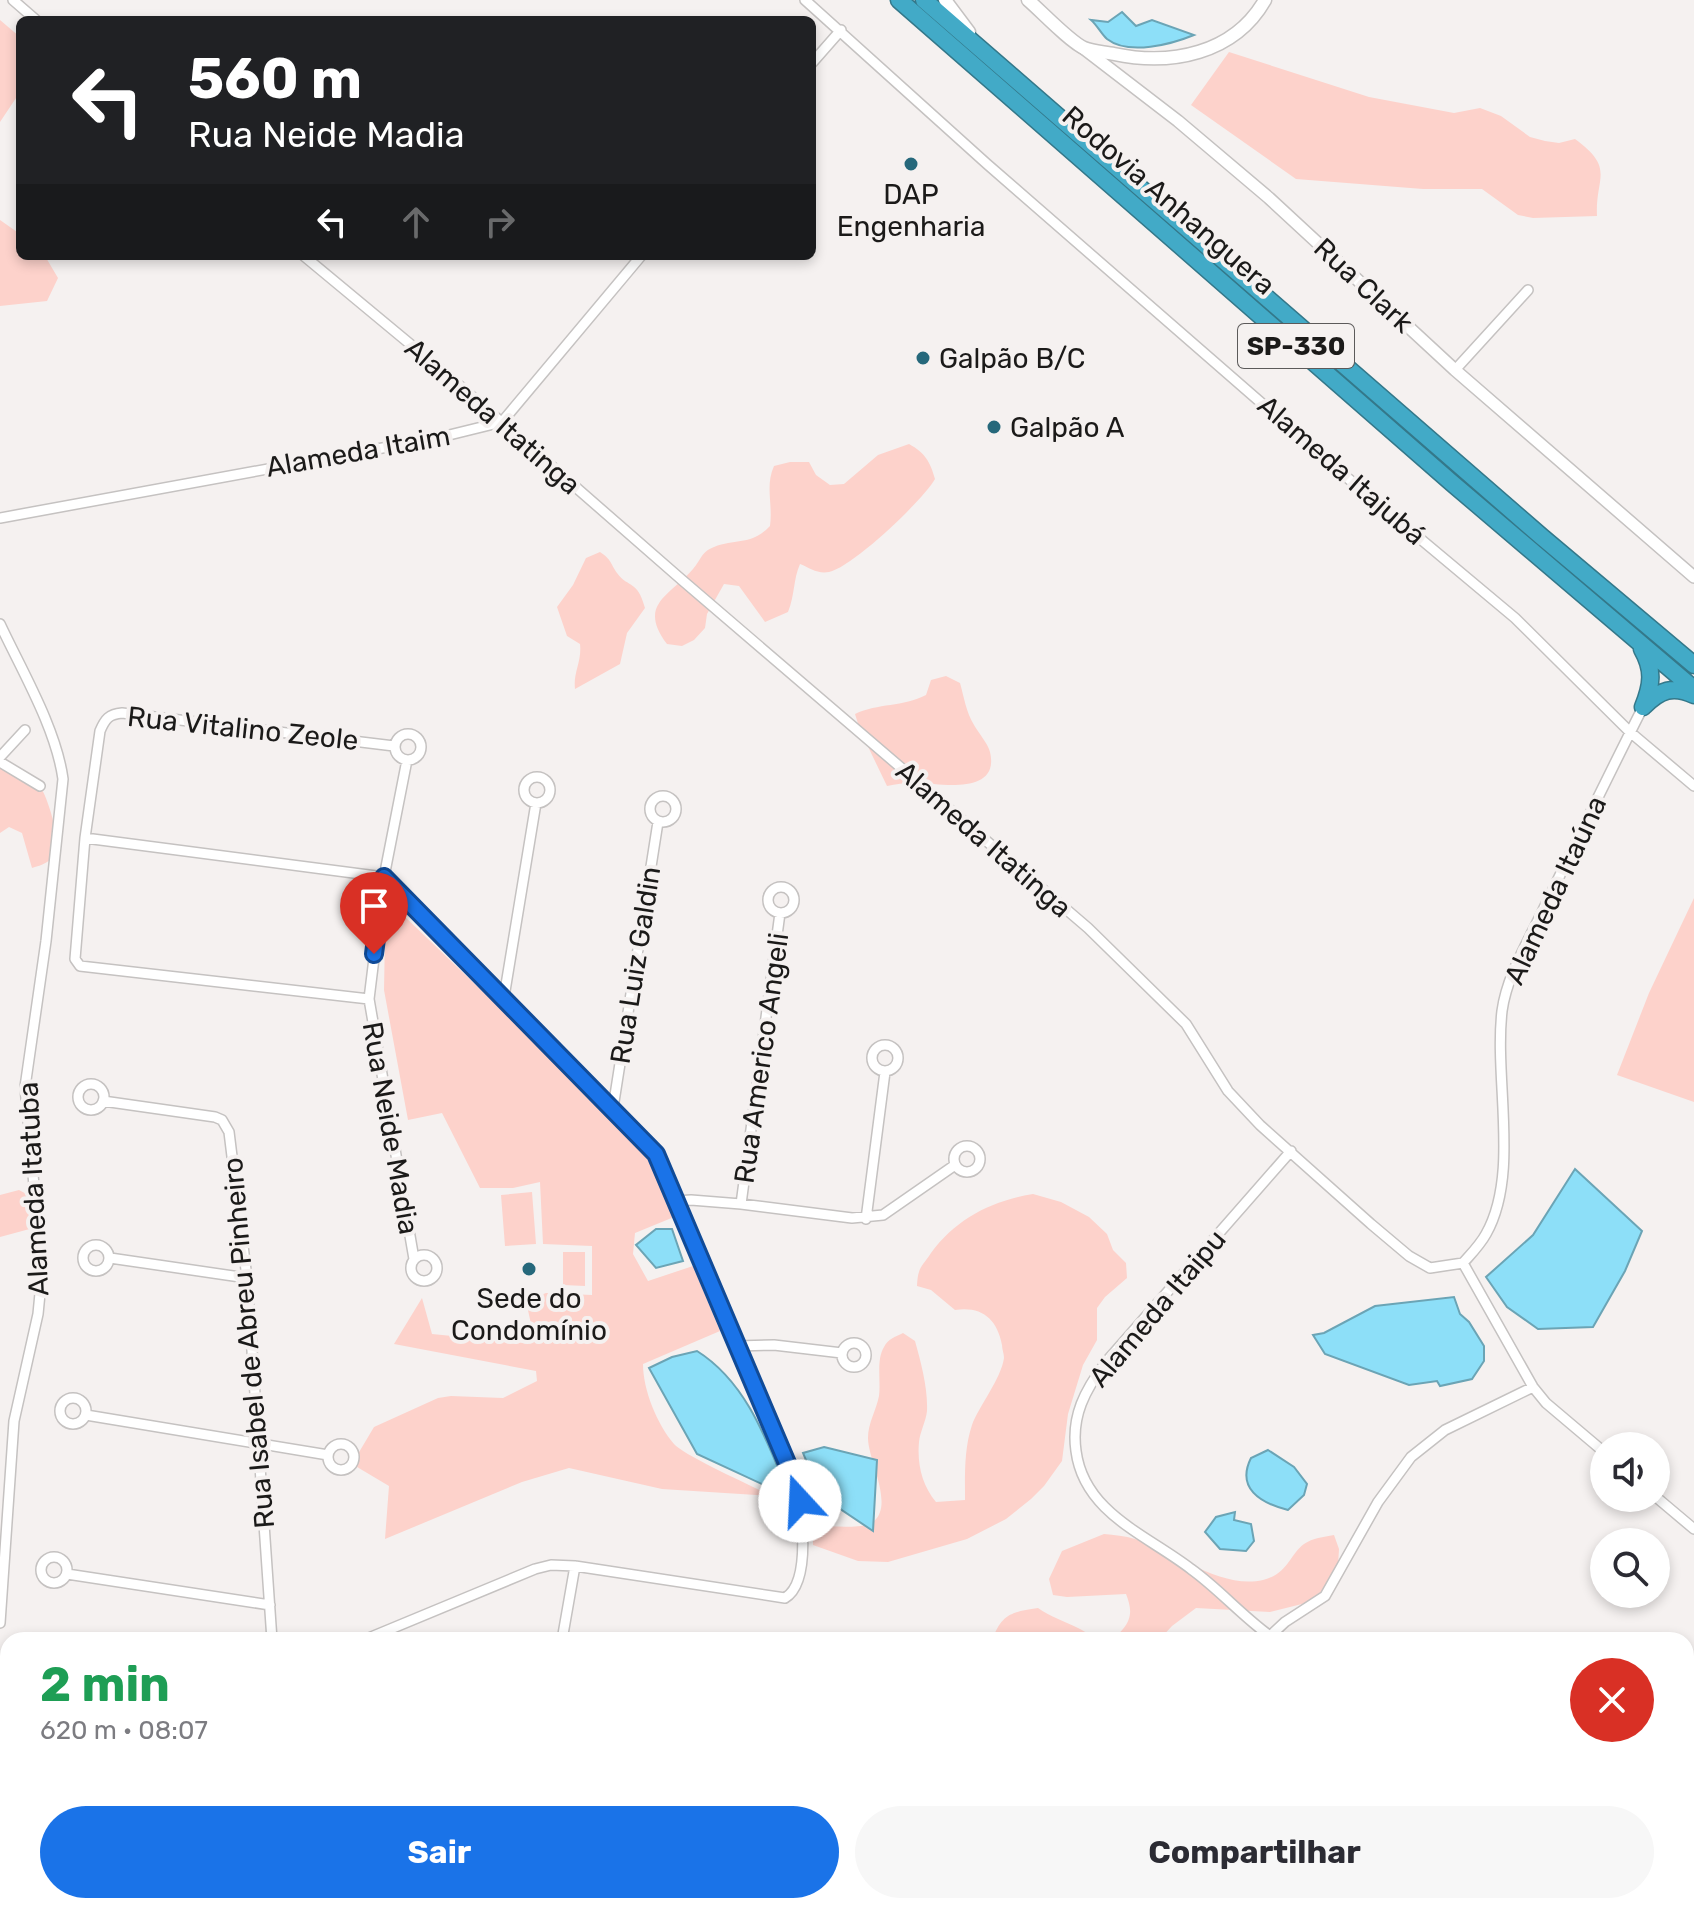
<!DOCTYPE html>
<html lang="pt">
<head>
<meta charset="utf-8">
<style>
  :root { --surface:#fff; --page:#f7f7f7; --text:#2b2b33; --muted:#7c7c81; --accent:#1a73e8 }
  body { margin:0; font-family:Rubik,sans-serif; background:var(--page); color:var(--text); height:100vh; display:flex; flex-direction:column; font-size:30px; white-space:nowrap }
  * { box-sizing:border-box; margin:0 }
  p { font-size:26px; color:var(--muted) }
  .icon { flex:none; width:44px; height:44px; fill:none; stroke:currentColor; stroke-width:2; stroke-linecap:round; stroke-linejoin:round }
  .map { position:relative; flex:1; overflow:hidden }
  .drawer { position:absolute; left:0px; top:1632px; width:1694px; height:282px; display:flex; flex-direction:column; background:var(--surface); border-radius:24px 24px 0 0; box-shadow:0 4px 12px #0003 }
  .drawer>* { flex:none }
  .hud { position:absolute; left:16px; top:16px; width:800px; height:244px; border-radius:12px; box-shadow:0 4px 12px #0003; background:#202124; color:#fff; overflow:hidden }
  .buttons { position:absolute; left:1590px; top:1432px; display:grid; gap:16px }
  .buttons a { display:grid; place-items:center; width:80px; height:80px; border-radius:50%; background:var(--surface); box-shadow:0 4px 12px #0003; font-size:40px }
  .pin { position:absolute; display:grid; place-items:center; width:68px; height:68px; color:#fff; margin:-82px -34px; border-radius:50% 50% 50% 0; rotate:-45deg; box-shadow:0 0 8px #0007 }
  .pin .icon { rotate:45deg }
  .me { position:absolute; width:88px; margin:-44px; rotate:340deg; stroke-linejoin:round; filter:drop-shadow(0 0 6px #0008) }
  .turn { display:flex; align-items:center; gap:28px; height:168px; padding:0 40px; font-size:36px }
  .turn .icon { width:104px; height:104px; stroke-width:2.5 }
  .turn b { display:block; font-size:56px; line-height:68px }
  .lanes { display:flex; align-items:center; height:76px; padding:0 40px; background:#0003; justify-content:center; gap:40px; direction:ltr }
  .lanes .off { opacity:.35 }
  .round { display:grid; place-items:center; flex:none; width:84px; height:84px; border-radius:42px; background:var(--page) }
  .head { display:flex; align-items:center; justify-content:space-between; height:136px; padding:0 40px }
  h1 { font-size:48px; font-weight:700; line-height:60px; color:#1e9e55 }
  .button { display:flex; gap:16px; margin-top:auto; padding:16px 40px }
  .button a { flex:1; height:92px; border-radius:48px; background:var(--accent); color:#fff; font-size:32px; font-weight:700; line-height:92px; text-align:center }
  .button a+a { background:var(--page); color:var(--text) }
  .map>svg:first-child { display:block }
  .green { fill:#fdd2cb }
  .water { fill:#8ddff8; stroke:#6ba4b5; stroke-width:2 }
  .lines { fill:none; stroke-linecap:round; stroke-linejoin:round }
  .minor-casing { stroke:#c5c2c1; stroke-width:12 }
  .tertiary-casing { stroke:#c5c2c1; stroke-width:14 }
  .secondary-casing { stroke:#c5c2c1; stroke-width:15 }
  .motorway-casing { stroke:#34788a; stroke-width:19 }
  .minor { stroke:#fff; stroke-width:9 }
  .tertiary { stroke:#fff; stroke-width:11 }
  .secondary { stroke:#fff; stroke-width:12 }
  .motorway { stroke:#42aac7; stroke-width:16 }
  .route-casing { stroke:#114b97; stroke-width:20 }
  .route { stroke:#1a73e8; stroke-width:14 }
  .poi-dot { fill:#26687b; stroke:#f5f1f0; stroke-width:3 }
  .labels { text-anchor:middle; stroke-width:8; stroke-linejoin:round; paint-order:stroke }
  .shield { fill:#f5f1f0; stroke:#5c5a5a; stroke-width:2 }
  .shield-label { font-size:26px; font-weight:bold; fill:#1b1a19 }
  .poi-label { font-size:28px; fill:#1b1a19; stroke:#f5f1f0 }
  .street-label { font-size:28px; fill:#1b1a19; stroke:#f5f1f0 }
</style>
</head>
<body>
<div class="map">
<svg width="1694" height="1913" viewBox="0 0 1694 1913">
  <rect width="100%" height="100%" fill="#f5f1f0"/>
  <path class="green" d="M0,20L20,37V92L0,122Z
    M1229,52L1369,97L1454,113L1480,108L1501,116L1530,137L1545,141L1559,143L1575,139C1616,169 1595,177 1597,216L1533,218L1518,215L1482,189H1423L1296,179L1191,105Z
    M0,220L20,234V256H45L58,278L47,301L0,306Z
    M909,444C925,453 930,461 935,479C923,500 853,567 829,572C817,574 810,568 800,564C793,580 795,595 788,612L765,622L739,586L724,584L707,614L705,628L694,640L682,646L667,644C637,604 670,596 693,569C701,560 701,552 714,547C737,538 751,546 770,526C773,504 765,486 774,466L790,462H809L816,475L830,485L844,484L878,455Z
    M600,552C612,560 610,563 617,573C629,589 637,579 645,608L627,633L620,664L575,689C573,672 582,662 580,644L567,636L557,607L573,585L586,558Z
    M946,676L960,683C964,697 966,712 974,725C979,734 987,742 990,752C1000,795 942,784 919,783C908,782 898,784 887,786L860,730L855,714C878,703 903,707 926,695L931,680Z
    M0,765C11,769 26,773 35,780C46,788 60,837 56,851C52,862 42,865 32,868L22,833L9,827L0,833Z
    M1694,898V1102L1617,1075L1649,993Z
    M401,913L645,1148L674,1217L635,1233L633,1254L648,1281L693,1266L720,1331L643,1364C643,1390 657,1424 674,1444C683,1455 754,1487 772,1496L662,1489L569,1468L522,1482L385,1539L389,1486L352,1464L374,1427L438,1398L451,1396L503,1398L537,1381L536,1371L394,1344L422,1298L432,1334L524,1343L531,1324L526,1301L546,1293L592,1295V1246L543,1244L540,1182L513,1188H480L442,1113L408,1120L384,990L385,936Z
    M19,1190L32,1197L37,1227L0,1237V1195Z
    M532,1192L536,1244L505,1246L501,1195Z
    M1033,1194L1061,1202L1089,1217L1107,1234L1113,1250L1126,1263L1127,1278L1105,1297L1097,1308V1340L1083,1365L1068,1414L1062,1461L1044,1486L1031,1499L1006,1519L967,1539L888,1562L858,1561L813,1545V1528C830,1524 862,1531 874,1521C894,1504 868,1460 868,1438C868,1423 876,1411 879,1396C881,1381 876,1360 884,1347C888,1339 895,1337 903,1333L915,1341C921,1363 928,1388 927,1411C926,1421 920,1432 919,1442C917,1464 922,1485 936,1502L965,1500C965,1475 964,1449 972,1425C979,1406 1001,1379 1004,1358C1004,1354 1002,1349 1002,1345C997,1319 982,1306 955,1310L931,1290L917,1286C918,1267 921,1268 931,1253C956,1219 991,1201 1033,1194Z
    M563,1252H585V1286L563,1285Z
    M1104,1534C1114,1535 1125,1536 1135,1539C1174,1551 1221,1590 1263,1580C1288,1574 1290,1554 1304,1544C1313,1538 1323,1537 1334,1535L1339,1549L1338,1566L1324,1590L1314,1601L1270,1612L1196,1608L1172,1626L1159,1640H992C1002,1614 1011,1612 1038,1608C1051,1617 1064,1621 1078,1628C1093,1636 1110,1646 1123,1629C1133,1617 1131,1607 1126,1594L1067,1597L1053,1595L1049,1579L1062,1551Z
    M1694,1819V1909L1672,1906H1686V1821Z
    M605,1906H794L800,1913H604Z
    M928,1906H1042V1913H948Z"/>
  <path class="water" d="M1122,12L1136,26L1152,20L1194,35C1172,44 1129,56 1107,39C1102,35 1097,25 1091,20L1108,22Z
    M1575,1169L1642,1231L1625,1271L1593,1327L1538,1329L1507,1307L1486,1277L1533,1235Z
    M656,1229H672L683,1261L656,1268L636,1245Z
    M1454,1297L1460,1314L1469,1322L1484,1346V1361L1472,1379L1440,1386L1437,1381L1409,1385L1325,1354L1313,1335L1324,1333L1375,1306Z
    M697,1351C748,1383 768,1444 790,1497L697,1454L649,1368L672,1357Z
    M824,1447L877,1460L873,1531L821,1496L803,1453Z
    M1268,1450L1294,1467L1307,1484L1304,1495L1288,1510C1260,1503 1236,1488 1251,1458Z
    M1235,1512L1234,1520L1251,1524L1254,1541L1246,1551L1220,1549L1205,1532L1216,1517Z
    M1132,1906H1225L1223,1913H1130Z"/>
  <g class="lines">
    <g class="minor-casing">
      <path id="minor" d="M13,0L36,20
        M805,0L987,164L1344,475L1515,618L1630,732L1694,786
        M812,63L841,30
        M304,256L445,373L682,580L1088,928L1186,1024L1228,1091L1260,1125L1371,1224L1409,1256L1430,1268L1463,1263L1533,1387L1546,1403L1604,1452
        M1455,370L1528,290
        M0,518L437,438L502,422L641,256
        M0,624C22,671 56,728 63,779L46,941L25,1087L42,1273L38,1314L14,1421L0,1623
        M395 747a13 13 0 1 1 26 0a13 13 0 1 1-26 0Z
        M0,757L25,730
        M407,760L384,877L369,999L414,1259
        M0,762L40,786
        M524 790a13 13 0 1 1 26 0a13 13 0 1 1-26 0Z
        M650 809a13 13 0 1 1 26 0a13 13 0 1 1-26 0Z
        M85,838L384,877L656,1154L795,1482C802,1508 812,1582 785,1598L575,1566L551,1565L535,1569L364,1640
        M768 900a13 13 0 1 1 26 0a13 13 0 1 1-26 0Z
        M504,997L536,803
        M369,999L80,966L75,959L85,838L100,731C105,719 109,714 122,713L394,746
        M872 1058a13 13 0 1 1 26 0a13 13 0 1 1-26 0Z
        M78 1097a13 13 0 1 1 26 0a13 13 0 1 1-26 0Z
        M103,1101L215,1117L222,1120L229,1132L247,1278L272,1640
        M613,1108L658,822
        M954 1159a13 13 0 1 1 26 0a13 13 0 1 1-26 0Z
        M676,1201L691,1200L741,1204L852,1218L883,1215L955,1165
        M741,1204L780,913
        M866,1219L885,1072
        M83 1258a13 13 0 1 1 26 0a13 13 0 1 1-26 0Z
        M411 1268a13 13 0 1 1 26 0a13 13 0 1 1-26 0Z
        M110,1258L247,1278
        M1463,1263C1471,1254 1480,1245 1486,1234C1520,1174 1494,1080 1502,1011C1507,975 1528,942 1543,910C1576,842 1609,774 1643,707
        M842 1355a12 12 0 1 1 24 0a12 12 0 1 1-24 0Z
        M736,1346L774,1345L842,1353
        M60 1411a13 13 0 1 1 26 0a13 13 0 1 1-26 0Z
        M86,1415L328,1455
        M328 1457a13 13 0 1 1 26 0a13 13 0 1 1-26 0Z
        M1656,1497L1694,1529
        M41 1570a13 13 0 1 1 26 0a13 13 0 1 1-26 0Z
        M67,1574L270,1605
        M1270,1636C1242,1616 1219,1589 1191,1569C1147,1535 1084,1513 1076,1451C1071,1416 1085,1390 1106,1362L1291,1151
        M562,1640L575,1566
        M1272,1640L1270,1636L1285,1622L1325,1596L1378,1502L1411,1457L1445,1430L1533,1387
        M0,1789L8,1787
        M0,1811L8,1806
        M1413,1906L1419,1913
        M516,1913L517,1906
        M1282,1913L1283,1906"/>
    </g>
    <g class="tertiary-casing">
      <path id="tertiary" d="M1083,48L1178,121L1269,198L1455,370L1694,577"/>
    </g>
    <g class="secondary-casing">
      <path id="secondary" d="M945,0L969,32
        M1028,0C1041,11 1070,42 1084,48C1093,52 1105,52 1114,54C1171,66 1234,54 1265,0"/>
    </g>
    <g class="motorway-casing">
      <path id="motorway" d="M899,0L1452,483L1694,689
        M924,0L1542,537L1694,665
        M1642,649C1654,670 1652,685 1643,707
        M1644,706C1660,690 1673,685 1694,695"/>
    </g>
    <use href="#minor" class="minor"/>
    <use href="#tertiary" class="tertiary"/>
    <use href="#secondary" class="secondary"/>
    <use href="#motorway" class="motorway"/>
  </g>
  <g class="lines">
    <g class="route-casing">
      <path id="route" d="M374,954L384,877L656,1154L795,1482L800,1501"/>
    </g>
    <use href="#route" class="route"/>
  </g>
  <g class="poi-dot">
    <circle cx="911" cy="164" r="8"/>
    <circle cx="923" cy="358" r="8"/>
    <circle cx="994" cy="427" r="8"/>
    <circle cx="529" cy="1269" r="8"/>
  </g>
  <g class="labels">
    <rect class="shield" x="1238" y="324" width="116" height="44" rx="6"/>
    <g class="shield-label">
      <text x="1296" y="355">SP-330</text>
    </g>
    <g class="poi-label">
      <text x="911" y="204">DAP<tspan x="911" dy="32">Engenharia</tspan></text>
      <text x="939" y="368" text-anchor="start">Galpão B/C</text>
      <text x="1010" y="437" text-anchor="start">Galpão A</text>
      <text x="529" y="1308">Sede do<tspan x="529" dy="32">Condomínio</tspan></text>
    </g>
    <g class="street-label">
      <text transform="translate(1169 200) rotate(41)" y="10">Rodovia Anhanguera</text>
      <text transform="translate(1364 285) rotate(43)" y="10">Rua Clark</text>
      <text transform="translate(493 416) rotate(41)" y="10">Alameda Itatinga</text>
      <text transform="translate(358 451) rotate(-10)" y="10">Alameda Itaim</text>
      <text transform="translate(1342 470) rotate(41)" y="10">Alameda Itajubá</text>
      <text transform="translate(243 728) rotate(6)" y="10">Rua Vitalino Zeole</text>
      <text transform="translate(984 839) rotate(41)" y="10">Alameda Itatinga</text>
      <text transform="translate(1555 890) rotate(-65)" y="10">Alameda Itaúna</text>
      <text transform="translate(635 965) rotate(-81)" y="10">Rua Luiz Galdin</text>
      <text transform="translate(761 1058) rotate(-82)" y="10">Rua Americo Angeli</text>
      <text transform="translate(391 1128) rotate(80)" y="10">Rua Neide Madia</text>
      <text transform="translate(33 1189) rotate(-93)" y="10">Alameda Itatuba</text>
      <text transform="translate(1157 1308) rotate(-50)" y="10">Alameda Itaipu</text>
      <text transform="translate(248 1343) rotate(-95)" y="10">Rua Isabel de Abreu Pinheiro</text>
    </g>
  </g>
</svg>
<div class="buttons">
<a><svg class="icon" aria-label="sound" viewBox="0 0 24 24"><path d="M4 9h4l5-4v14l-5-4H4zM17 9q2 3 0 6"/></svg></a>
<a><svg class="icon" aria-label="search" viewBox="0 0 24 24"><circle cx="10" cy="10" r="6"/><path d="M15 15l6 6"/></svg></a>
</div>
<div class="pin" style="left:374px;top:954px;background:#d93025"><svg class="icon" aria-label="arrive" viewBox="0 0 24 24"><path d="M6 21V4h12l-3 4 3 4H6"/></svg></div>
<svg class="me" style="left:800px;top:1501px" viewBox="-20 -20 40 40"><circle r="19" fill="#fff"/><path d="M0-13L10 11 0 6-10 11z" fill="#1a73e8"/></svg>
<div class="hud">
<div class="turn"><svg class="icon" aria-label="left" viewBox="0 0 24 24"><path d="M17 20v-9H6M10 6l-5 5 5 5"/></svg><div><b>560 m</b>Rua Neide Madia</div></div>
<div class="lanes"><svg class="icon" aria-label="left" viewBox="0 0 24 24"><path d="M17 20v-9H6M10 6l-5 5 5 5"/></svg><svg class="icon off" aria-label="ahead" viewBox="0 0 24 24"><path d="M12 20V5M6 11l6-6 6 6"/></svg><svg class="icon off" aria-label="right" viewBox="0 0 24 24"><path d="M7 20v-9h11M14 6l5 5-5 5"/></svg></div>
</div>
<section class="drawer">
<div class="head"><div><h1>2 min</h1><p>620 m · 08:07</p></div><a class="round" style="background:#d93025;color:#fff"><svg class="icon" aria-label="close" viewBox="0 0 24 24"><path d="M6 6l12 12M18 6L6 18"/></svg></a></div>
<div class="button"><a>Sair</a><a>Compartilhar</a></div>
</section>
</div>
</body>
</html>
